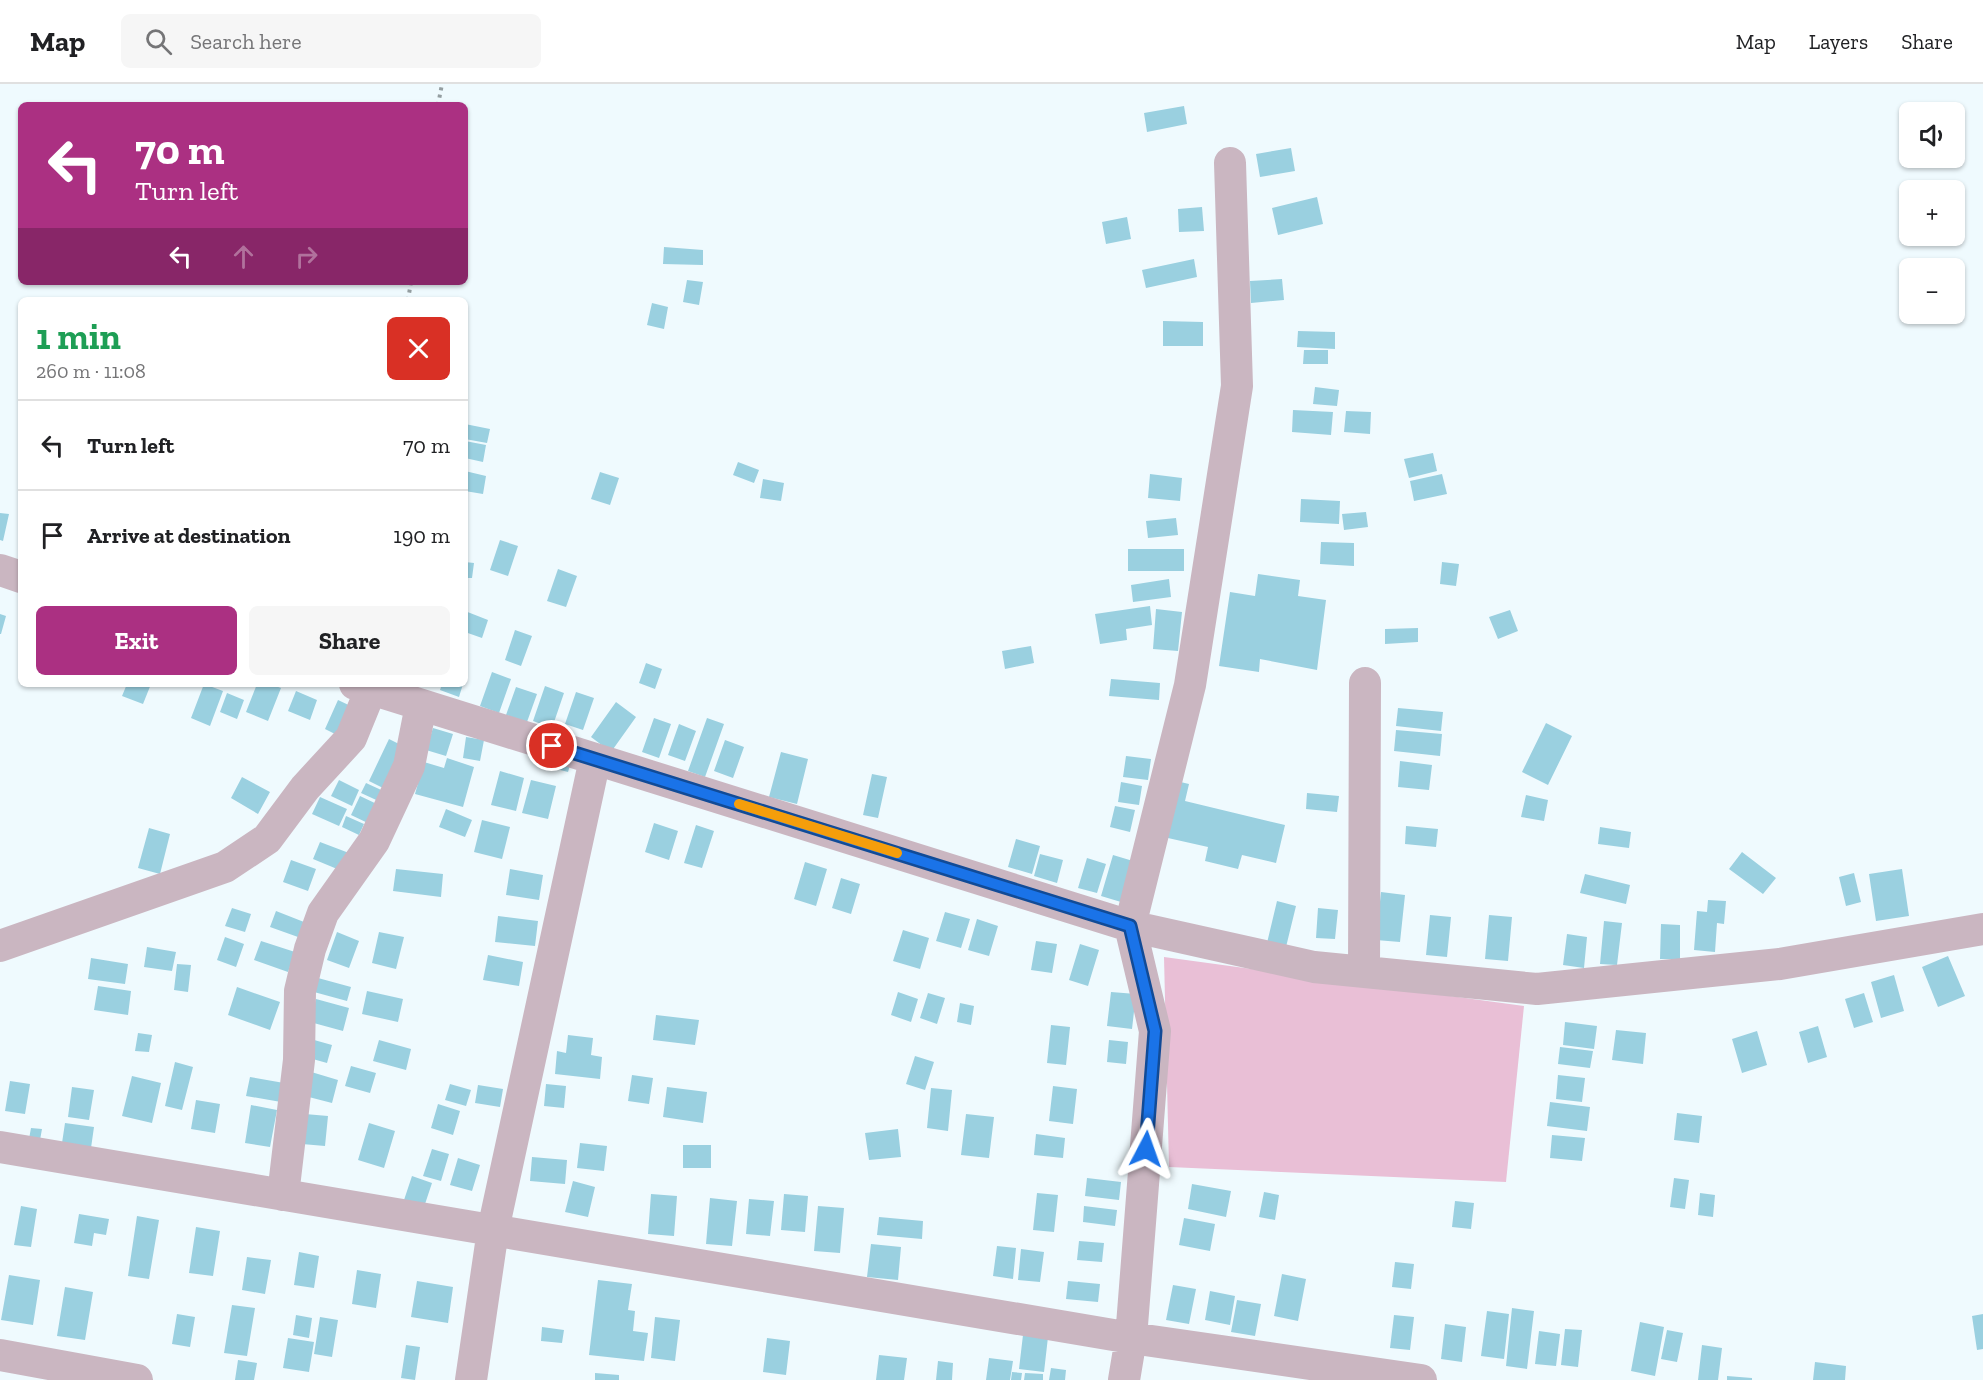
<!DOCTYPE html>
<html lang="en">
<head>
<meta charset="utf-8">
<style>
  :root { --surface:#fff; --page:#f6f6f6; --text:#202124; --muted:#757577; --line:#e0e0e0; --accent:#ab3082 }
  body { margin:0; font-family:"Zilla Slab",serif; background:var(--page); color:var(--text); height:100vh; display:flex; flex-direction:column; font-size:22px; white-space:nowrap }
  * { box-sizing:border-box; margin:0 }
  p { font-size:20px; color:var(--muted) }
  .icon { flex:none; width:33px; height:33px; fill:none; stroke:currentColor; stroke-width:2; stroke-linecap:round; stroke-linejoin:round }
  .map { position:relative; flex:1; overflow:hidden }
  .side { position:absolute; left:18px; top:213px; width:450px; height:390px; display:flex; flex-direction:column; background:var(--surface); border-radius:9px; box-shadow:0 2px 4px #0004 }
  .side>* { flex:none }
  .banner { position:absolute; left:18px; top:18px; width:450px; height:183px; border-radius:9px; box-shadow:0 2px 4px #0004; background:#ab3082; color:#fff; overflow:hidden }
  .fabs { position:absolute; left:1899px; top:18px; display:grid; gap:12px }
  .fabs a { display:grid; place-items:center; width:66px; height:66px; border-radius:9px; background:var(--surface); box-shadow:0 2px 4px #0004; font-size:30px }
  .pin { position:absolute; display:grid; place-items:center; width:51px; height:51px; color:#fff; margin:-26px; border:3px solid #fff; border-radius:50%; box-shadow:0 2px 6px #0007 }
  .me { position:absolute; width:66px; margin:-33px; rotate:4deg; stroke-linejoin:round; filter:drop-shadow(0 0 4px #0008) }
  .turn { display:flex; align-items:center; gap:21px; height:126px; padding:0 18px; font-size:27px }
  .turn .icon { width:78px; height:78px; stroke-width:2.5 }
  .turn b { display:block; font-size:42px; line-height:51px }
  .lanes { display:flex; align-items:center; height:57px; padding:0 18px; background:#0003; justify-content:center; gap:30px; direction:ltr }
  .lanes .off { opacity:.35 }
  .round { display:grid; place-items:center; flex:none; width:63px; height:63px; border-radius:9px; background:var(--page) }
  .summary { display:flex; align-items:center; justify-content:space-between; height:102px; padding:0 18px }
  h1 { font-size:36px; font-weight:800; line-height:45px; color:#1e9e55 }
  .button { display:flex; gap:12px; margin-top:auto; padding:12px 18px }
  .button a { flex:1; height:69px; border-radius:9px; background:var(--accent); color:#fff; font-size:24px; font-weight:800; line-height:69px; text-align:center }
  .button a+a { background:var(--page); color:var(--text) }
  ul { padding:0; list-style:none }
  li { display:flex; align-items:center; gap:18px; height:90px; padding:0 18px; border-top:2px solid var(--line) }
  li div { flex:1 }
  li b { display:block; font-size:22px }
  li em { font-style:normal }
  header { display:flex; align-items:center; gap:36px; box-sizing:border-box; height:84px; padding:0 30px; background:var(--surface); border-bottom:2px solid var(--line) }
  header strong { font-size:28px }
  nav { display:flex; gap:33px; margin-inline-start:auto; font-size:21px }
  .search { width:420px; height:54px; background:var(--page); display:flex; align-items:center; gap:15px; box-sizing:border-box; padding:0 21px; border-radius:9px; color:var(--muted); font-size:22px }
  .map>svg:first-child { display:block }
  .green { fill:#e9bfd6 }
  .building { fill:#9ad0e0 }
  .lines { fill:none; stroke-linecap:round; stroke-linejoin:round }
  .path { stroke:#949ea1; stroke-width:4; stroke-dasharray:3 4.5; stroke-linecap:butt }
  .minor { stroke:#cab6c1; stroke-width:32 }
  .route-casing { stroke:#114b97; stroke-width:15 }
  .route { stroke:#1a73e8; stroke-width:10 }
  .slow { stroke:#f59e0b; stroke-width:10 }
</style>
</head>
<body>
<header>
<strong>Map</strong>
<div class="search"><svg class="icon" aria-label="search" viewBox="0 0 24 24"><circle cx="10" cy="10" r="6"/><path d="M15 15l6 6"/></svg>Search here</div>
<nav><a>Map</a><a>Layers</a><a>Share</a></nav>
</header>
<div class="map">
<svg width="1983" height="1296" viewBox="0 0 1983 1296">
  <rect width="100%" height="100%" fill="#effafe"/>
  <path class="green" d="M1164,873L1524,922L1506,1098L1169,1083Z"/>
  <path class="building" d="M1184,22L1187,40L1147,48L1144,29Z
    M1291,64L1295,87L1260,93L1256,70Z
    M1317,113L1323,140L1278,151L1272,124Z
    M1202,123L1204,147L1179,148L1178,125Z
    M1127,133L1131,155L1106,160L1102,138Z
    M664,163L703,166V181L663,180Z
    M1194,175L1197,193L1146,204L1142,186Z
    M1282,195L1284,216L1251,219L1250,197Z
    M687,196L703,198L699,221L683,218Z
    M652,219L668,223L664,245L647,241Z
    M1163,237L1203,238V262H1163Z
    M1298,247L1335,248V265L1297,263Z
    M1304,266H1328V280H1303Z
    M1315,303L1339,306L1337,322L1313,320Z
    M1293,326L1333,328L1331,351L1292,348Z
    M1346,327L1371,328L1370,350L1344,348Z
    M465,340L490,345L487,359L465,355Z
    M465,357L486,361L483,378L465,374Z
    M1433,369L1437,387L1409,394L1404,375Z
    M738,378L759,386L754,399L733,391Z
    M465,387L486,392L483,410L465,407Z
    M600,388L619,394L610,421L591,415Z
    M1150,390L1182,394L1180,417L1148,414Z
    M1442,390L1447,410L1414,417L1410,397Z
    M763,395L784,399L781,417L760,414Z
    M1301,415L1340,417L1339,440L1300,438Z
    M1366,428L1368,443L1344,446L1342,430Z
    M0,429L9,430L3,457L0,456Z
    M1176,434L1178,451L1148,454L1146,437Z
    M500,456L518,462L508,492L490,486Z
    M1321,458L1354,459V482L1320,480Z
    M1128,465H1184V487H1128Z
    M465,478L474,479L472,494H465Z
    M1442,478L1459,480L1456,502L1440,500Z
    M558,485L577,492L566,523L547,517Z
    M1258,490L1300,496L1298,512L1326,516L1317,586L1260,575L1259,588L1219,582L1230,508L1255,512Z
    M1169,495L1171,513L1133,518L1131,501Z
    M1150,522L1152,541L1126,545L1127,556L1100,560L1095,530Z
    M1156,525L1182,528L1178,567L1153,565Z
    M1510,526L1518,547L1498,555L1489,533Z
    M465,527L488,536L482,554L465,548Z
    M0,530L6,532L1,550H0Z
    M1418,544V558L1385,560V545Z
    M515,546L532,552L521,582L505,576Z
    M1031,562L1034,579L1005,585L1002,567Z
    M646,579L662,585L655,605L639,599Z
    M492,588L511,595L499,629L480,622Z
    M1111,595L1160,599L1159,616L1109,612Z
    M127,600H151L143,620L122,612Z
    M204,600L223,607L210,642L191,634Z
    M257,600H270L281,604L268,637L246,628Z
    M442,600H463L459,613L440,606Z
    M545,602L564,609L552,644L533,637Z
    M516,603L537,610L527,638L506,631Z
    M296,607L317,616L310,636L288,627Z
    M576,608L594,614L583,646L565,640Z
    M227,609L244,616L237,635L220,628Z
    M338,616L357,625L343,654L325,645Z
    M616,618L636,633L611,668L591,653Z
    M1398,624L1443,628L1441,647L1396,642Z
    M654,634L671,640L659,674L642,668Z
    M707,634L724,640L705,693L688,687Z
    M1546,639L1572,652L1548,701L1522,688Z
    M679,640L696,647L685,677L668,671Z
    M433,644L453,650L446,672L426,666Z
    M1396,646L1442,650L1440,672L1394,667Z
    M466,653L484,656L480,677L463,674Z
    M389,655L409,665L389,707L369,697Z
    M725,656L744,663L733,694L714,687Z
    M549,665L573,671L568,688L545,682Z
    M781,668L808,675L797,720L769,713Z
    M1126,672L1151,675L1148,696L1123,693Z
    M447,674L474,683L463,723L415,710L424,678L444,684Z
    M1400,677L1432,681L1429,706L1398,703Z
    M500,687L524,694L516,727L491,721Z
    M872,690L887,693L878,734L863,731Z
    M242,693L270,708L258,730L231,714Z
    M339,696L359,706L352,722L331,712Z
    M531,696L556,702L548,735L522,729Z
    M1172,696L1189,700L1185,717L1285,741L1276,779L1242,771L1238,785L1205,777L1208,763L1159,752Z
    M1121,698L1142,702L1139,721L1118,718Z
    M366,699L390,710L385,720L361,709Z
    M1307,709L1339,712L1337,728L1306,725Z
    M1526,711L1548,716L1544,737L1521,733Z
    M360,712L381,722L372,741L351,731Z
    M320,713L347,725L339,742L312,730Z
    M1115,722L1135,726L1130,748L1110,743Z
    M446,725L472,736L465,753L439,743Z
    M346,732L364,740L359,751L342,743Z
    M482,736L510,743L502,775L474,768Z
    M654,739L678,747L669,776L645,768Z
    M696,741L714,747L702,784L684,779Z
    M1406,742L1438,745L1436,763L1405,760Z
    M1600,743L1631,748L1629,764L1598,760Z
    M149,744L170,750L160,790L138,784Z
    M1016,755L1040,762L1032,790L1008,783Z
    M320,758L349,769L342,787L313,775Z
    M1742,768L1776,794L1763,810L1729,785Z
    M1040,770L1063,776L1057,799L1034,792Z
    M1113,771L1133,777L1121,818L1101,812Z
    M1087,774L1106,780L1097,809L1078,804Z
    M291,776L316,785L308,807L283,798Z
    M805,778L827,785L816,822L794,815Z
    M396,785L443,790L441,813L393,807Z
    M510,785L543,791L539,816L506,811Z
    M1902,785L1909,832L1876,837L1869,790Z
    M1854,789L1861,818L1846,822L1839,793Z
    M1585,790L1630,801L1626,820L1580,809Z
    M841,794L860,800L851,830L832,824Z
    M1381,808L1405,811L1400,858L1376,856Z
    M1708,816L1726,817L1724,840L1717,839L1715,868L1694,866L1697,827L1707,828Z
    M1277,817L1296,822L1286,863L1267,859Z
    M232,824L251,830L245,848L225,842Z
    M1318,824L1338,826L1335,855L1316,854Z
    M276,827L304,838L298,853L270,843Z
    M945,828L970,835L961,864L936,857Z
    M1430,831L1451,833L1447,873L1426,871Z
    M1489,831L1512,833L1508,877L1485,875Z
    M498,832L538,837L535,862L495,858Z
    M977,835L998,842L989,872L968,866Z
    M1604,837L1622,839L1617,881L1600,880Z
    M1661,840L1680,841V875H1660Z
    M903,846L929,854L920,885L893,877Z
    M337,848L359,857L349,884L327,876Z
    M379,848L404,853L396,885L372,879Z
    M1567,850L1587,853L1584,884L1563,881Z
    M225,853L244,860L236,883L217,876Z
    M261,857L295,868L288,888L254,876Z
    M1036,857L1057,860L1052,889L1031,886Z
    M1080,860L1099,866L1088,902L1069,896Z
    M147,863L176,868L172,887L144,883Z
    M488,871L523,878L519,902L483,896Z
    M1948,872L1965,912L1938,923L1922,883Z
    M91,874L128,880L125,900L88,895Z
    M177,880L191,881L188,908L174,906Z
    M1894,891L1904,927L1881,934L1871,898Z
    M318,894L351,903L347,917L314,908Z
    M98,902L131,907L128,931L94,926Z
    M237,903L280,918L270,946L228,931Z
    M367,907L403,915L398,938L362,930Z
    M898,908L918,915L911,938L891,931Z
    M1111,908L1136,910L1132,945L1107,942Z
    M928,909L945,914L937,940L920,934Z
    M1864,909L1873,938L1854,944L1845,915Z
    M316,915L349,924L343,947L310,938Z
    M960,919L974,922L971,941L957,938Z
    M656,931L699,936L695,961L653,956Z
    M1565,938L1597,942L1594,965L1563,961Z
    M1051,941L1070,943L1066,981L1047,979Z
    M1818,942L1827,973L1808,979L1799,948Z
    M1616,946L1646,949L1643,980L1612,976Z
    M1757,947L1767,981L1742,989L1732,955Z
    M138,949L152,951L149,968L135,967Z
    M568,951L593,954L591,971L602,973L600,995L555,990L557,967L566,969Z
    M307,954L332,961L327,979L302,972Z
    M379,956L411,965L406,986L373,977Z
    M1109,956L1128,958L1126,980L1107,978Z
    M1560,963L1593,967L1590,984L1558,980Z
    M915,972L934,978L925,1006L906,1000Z
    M175,978L193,983L182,1026L165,1022Z
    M351,982L376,989L370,1009L345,1002Z
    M308,987L338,996L332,1019L301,1011Z
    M632,991L653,994L649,1020L628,1017Z
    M1558,991L1585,994L1582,1018L1556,1015Z
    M132,992L161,999L152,1039L122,1032Z
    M250,993L284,999L281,1018L246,1012Z
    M10,997L30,1000L25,1030L5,1027Z
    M450,1000L471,1006L466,1022L445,1016Z
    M546,1000L566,1002L564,1024L544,1022Z
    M478,1001L503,1005L500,1023L475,1019Z
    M1053,1002L1077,1005L1073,1040L1049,1037Z
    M72,1003L94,1006L89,1036L68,1033Z
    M667,1003L707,1008L703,1039L663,1033Z
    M931,1004L952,1006L948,1047L927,1044Z
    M196,1016L220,1020L215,1049L191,1045Z
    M1550,1018L1590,1023L1587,1047L1547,1042Z
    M438,1020L460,1027L453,1051L431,1044Z
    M251,1021L277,1026L270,1063L245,1059Z
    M1677,1029L1702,1032L1699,1059L1674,1056Z
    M305,1030L328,1032L325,1062L302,1060Z
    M966,1030L994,1033L989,1074L961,1071Z
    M65,1039L94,1043L91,1064L62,1059Z
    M369,1039L395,1047L384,1084L358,1076Z
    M31,1044L42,1045L40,1056L29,1055Z
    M898,1045L901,1073L869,1076L865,1049Z
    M1036,1050L1065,1054L1063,1074L1034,1071Z
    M1552,1051L1585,1054L1582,1077L1550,1074Z
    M580,1059L607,1062L604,1087L577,1084Z
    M683,1061H711V1084H683Z
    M432,1065L449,1070L441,1097L423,1092Z
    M532,1073L567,1076L565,1100L530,1097Z
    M458,1074L480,1081L472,1107L450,1101Z
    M412,1092L432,1099L424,1123L404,1116Z
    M1087,1094L1121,1098L1119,1116L1085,1112Z
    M1674,1094L1689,1096L1685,1125L1670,1123Z
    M573,1097L595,1103L588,1133L565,1128Z
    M1192,1100L1231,1107L1226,1133L1188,1125Z
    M1264,1108L1279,1111L1275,1136L1259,1133Z
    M1037,1109L1058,1111L1054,1148L1033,1146Z
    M1700,1109L1715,1111L1713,1133L1698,1131Z
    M651,1110L677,1112L674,1152L648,1150Z
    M784,1110L808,1112L805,1148L781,1146Z
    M710,1114L737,1117L732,1162L706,1160Z
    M749,1115L774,1117L770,1152L746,1150Z
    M1455,1117L1474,1119L1471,1145L1452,1143Z
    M21,1122L37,1125L31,1163L14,1161Z
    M818,1122L844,1124L840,1169L814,1167Z
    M1084,1122L1117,1126L1115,1142L1083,1138Z
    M79,1130L109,1135L106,1151L94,1149L92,1162L74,1159Z
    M137,1132L159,1136L149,1195L128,1192Z
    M879,1133L923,1137L922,1155L877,1151Z
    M1184,1134L1215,1140L1210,1167L1179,1161Z
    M196,1143L220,1147L213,1192L189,1189Z
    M1079,1157L1104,1159L1102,1178L1077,1176Z
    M871,1160L901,1163L898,1196L867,1193Z
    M997,1162L1016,1164L1013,1195L993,1192Z
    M1021,1165L1044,1168L1040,1198L1018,1196Z
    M299,1168L319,1172L314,1204L294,1201Z
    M247,1173L271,1176L265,1210L242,1206Z
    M1395,1178L1414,1180L1411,1205L1392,1203Z
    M357,1186L381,1190L376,1224L352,1220Z
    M1282,1190L1306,1195L1298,1237L1274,1232Z
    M9,1191L40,1196L33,1241L1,1236Z
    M598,1196L632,1200L628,1226L635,1227L633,1247L648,1249L644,1277L589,1271Z
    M417,1197L453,1203L448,1239L411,1233Z
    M1068,1197L1100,1200L1098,1218L1066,1215Z
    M1173,1201L1196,1205L1189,1240L1166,1236Z
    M65,1203L93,1208L85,1256L57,1252Z
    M1210,1207L1235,1212L1230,1241L1205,1236Z
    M1237,1216L1261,1220L1255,1252L1231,1248Z
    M232,1221L255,1224L247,1272L224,1269Z
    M1512,1224L1534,1227L1527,1285L1506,1282Z
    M1487,1227L1509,1230L1504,1275L1481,1272Z
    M177,1230L195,1233L190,1263L172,1260Z
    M1983,1230V1265L1977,1266L1972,1232Z
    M296,1231L312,1234L309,1254L293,1251Z
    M1394,1231L1414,1233L1410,1266L1390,1264Z
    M320,1233L338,1236L332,1273L314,1270Z
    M655,1233L680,1236L675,1277L651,1274Z
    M1640,1238L1664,1243L1655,1292L1631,1287Z
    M1445,1240L1466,1243L1462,1278L1441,1275Z
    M542,1243L564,1246L562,1259L541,1257Z
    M1565,1245L1582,1246L1578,1283L1561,1281Z
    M1667,1246L1683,1249L1677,1278L1661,1275Z
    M1539,1247L1560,1250L1556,1282L1535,1280Z
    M1023,1251L1048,1253L1044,1288L1019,1285Z
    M288,1254L314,1258L309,1288L283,1284Z
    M767,1254L790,1257L786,1291L763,1288Z
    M406,1261L420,1263L415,1296L401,1294Z
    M1702,1261L1722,1264L1718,1296H1698Z
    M879,1271L907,1274L904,1296H876Z
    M989,1274L1013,1277L1010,1296H986Z
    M238,1276L257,1279L254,1296H235Z
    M938,1277L953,1279L952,1296H936Z
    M1815,1278L1846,1282L1845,1296H1813Z
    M1051,1284L1066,1286L1065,1296H1049Z
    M1012,1288L1022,1289L1021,1296H1011Z
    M595,1289L619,1291V1296H595Z
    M1025,1289L1043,1290V1296H1024Z
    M1727,1292L1752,1294V1296H1727Z"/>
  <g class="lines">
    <path class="path" d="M438,21L442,0
      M408,216L411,198"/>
    <path class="minor" d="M0,486L21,493
      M355,600L1130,842L1314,883L1537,905L1780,880L1983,845
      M0,862L225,783L267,755L305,704L351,654L373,600
      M1364,888L1365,599
      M0,1063L1131,1254L1421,1296
      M283,1111L299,976L300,907L310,865L323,829L374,757L409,682L421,621
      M0,1271L137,1296
      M471,1296L493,1146L595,675
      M1124,1296L1131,1254L1155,947L1130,842L1190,601L1237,302L1230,79"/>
  </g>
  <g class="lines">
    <g class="route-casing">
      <path id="route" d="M552,662L1130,842L1155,947L1146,1065"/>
    </g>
    <use href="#route" class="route"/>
    <path class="slow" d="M739,720L897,769"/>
  </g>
</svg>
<div class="fabs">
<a><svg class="icon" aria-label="sound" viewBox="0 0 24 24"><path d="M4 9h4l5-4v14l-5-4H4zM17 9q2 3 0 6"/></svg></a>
<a>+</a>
<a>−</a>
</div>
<div class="pin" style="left:552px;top:662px;background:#d93025"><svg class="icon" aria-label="arrive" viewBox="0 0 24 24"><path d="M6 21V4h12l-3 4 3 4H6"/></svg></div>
<svg class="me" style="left:1146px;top:1065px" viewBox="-20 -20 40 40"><path d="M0-17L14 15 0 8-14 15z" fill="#1a73e8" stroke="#fff" stroke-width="4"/></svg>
<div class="banner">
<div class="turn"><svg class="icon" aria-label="left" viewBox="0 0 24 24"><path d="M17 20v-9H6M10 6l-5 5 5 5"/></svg><div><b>70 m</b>Turn left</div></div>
<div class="lanes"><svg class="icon" aria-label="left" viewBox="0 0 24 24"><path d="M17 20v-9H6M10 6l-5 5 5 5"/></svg><svg class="icon off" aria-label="ahead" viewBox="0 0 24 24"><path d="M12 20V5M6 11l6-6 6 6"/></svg><svg class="icon off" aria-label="right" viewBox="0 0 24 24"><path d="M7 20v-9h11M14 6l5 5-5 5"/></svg></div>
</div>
<section class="side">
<div class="summary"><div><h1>1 min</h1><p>260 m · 11:08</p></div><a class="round" style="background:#d93025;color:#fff"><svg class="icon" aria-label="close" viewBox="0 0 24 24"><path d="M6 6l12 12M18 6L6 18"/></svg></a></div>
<ul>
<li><svg class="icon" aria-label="left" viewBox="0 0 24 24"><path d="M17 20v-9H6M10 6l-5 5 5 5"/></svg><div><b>Turn left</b></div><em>70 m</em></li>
<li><svg class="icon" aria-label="arrive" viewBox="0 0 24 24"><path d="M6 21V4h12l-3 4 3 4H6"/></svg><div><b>Arrive at destination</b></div><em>190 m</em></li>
</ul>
<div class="button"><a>Exit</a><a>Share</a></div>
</section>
</div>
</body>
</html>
